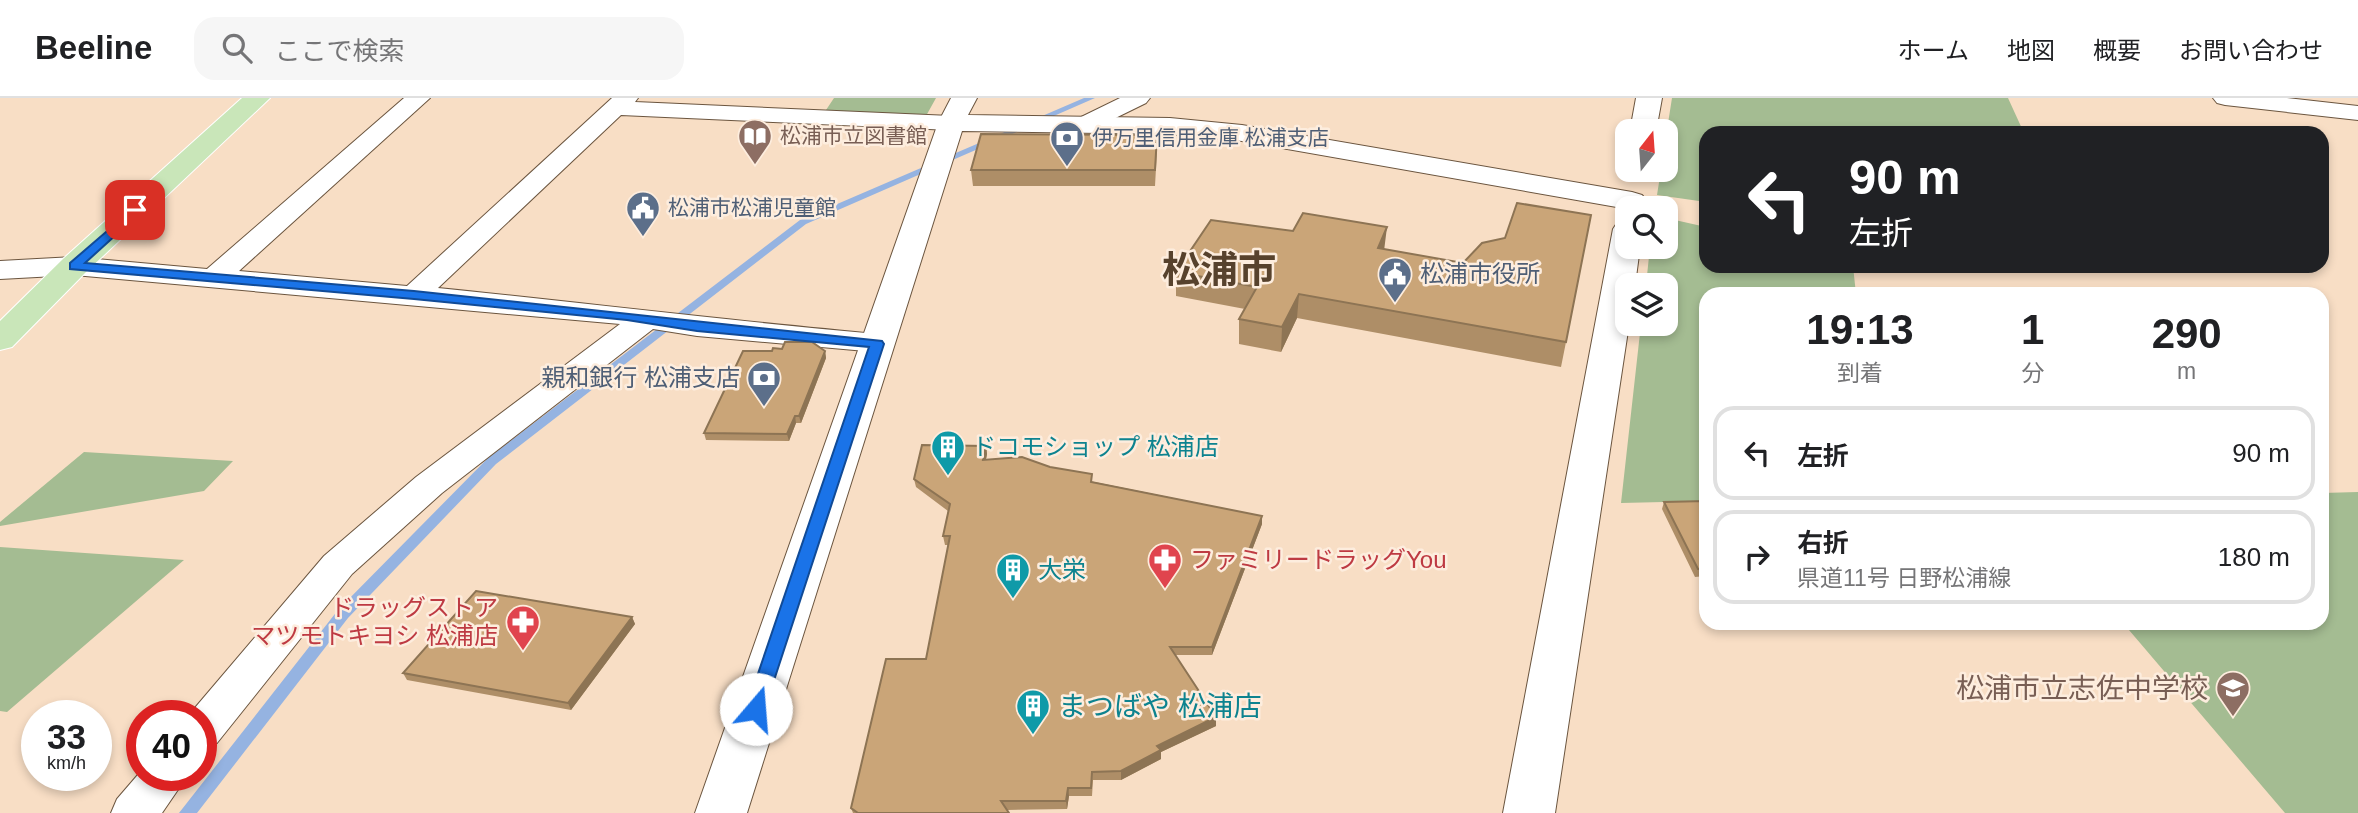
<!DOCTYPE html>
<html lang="ja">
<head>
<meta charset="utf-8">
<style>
  :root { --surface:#fff; --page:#f6f6f6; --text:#202124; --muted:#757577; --line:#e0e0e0 }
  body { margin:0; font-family:Arial,"Noto Sans JP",sans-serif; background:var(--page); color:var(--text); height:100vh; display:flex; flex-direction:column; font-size:26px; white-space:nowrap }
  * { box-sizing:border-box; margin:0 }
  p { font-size:23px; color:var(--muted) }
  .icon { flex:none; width:38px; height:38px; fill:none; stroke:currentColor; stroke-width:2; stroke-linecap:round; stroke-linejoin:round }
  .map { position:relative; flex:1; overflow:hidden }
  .details { position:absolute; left:1699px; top:189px; width:630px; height:343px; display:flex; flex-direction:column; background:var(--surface); border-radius:21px; box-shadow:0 4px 10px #0003 }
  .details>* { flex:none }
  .guide { position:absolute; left:1699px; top:28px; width:630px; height:147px; border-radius:21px; box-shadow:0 4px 10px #0003; background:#202124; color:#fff; overflow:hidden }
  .needle { width:46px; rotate:17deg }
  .controls { position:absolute; left:1615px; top:21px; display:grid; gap:14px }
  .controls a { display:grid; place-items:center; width:63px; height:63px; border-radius:14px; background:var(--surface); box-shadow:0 4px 10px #0003; font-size:35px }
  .speed { position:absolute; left:21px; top:602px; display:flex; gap:14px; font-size:35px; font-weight:700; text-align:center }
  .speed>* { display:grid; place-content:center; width:91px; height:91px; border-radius:50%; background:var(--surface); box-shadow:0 4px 10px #0003; line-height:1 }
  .speed small { font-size:18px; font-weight:400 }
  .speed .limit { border:10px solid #d22; background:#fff; color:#111 }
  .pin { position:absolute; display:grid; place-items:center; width:60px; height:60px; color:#fff; margin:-30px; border-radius:14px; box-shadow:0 4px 10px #0006 }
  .me { position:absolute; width:77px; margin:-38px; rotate:18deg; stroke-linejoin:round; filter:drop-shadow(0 0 5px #0008) }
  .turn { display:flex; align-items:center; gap:24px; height:147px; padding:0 35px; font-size:32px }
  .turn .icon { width:91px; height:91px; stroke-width:2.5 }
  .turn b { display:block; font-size:49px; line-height:60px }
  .eta { display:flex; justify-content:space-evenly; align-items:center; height:119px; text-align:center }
  .eta b { font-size:42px; font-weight:700; line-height:49px }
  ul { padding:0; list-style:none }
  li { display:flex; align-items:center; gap:21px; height:94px; margin:0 14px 10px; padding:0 21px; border:4px solid var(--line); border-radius:21px }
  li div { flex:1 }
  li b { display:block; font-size:26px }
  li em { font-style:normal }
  header { display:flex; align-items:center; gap:42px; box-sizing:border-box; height:98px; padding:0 35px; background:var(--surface); border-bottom:2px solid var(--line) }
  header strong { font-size:33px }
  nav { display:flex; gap:38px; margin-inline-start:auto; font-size:24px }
  .search { width:490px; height:63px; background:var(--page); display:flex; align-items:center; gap:18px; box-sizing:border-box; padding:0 24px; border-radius:21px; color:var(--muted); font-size:26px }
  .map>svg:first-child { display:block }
  .green { fill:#a4bc92 }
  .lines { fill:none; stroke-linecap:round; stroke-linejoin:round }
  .stream { fill:#95b3e1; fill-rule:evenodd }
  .street-casing { stroke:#6b553f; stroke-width:2 }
  .secondary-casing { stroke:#6b553f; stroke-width:2 }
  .primary-casing { stroke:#fff; stroke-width:2 }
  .street { fill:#fff; fill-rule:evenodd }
  .secondary { fill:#fff; fill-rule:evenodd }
  .primary { fill:#c9e6b9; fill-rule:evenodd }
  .wall { fill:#ae8e67 }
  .shaded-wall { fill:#8d7454 }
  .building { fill:#caa578; stroke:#8d7454; stroke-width:2 }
  .route { fill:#1a73e8; stroke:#114b97; stroke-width:2 }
  .labels { text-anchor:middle; stroke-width:5; stroke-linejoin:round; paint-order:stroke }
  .far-education-label { font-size:21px; fill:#785e54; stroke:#fdedde; text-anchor:start }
  .far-service-label { font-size:21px; fill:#4e5e75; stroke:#fdedde; text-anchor:start }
  .service-label { font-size:24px; fill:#4e5e75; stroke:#fdedde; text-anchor:start }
  .culture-label { font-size:24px; fill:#0d838f; stroke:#fdedde; text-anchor:start }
  .health-label { font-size:24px; fill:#be3a42; stroke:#fdedde; text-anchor:start }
  .near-education-label { font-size:28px; fill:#785e54; stroke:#fdedde; text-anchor:end }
  .near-culture-label { font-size:28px; fill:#0d838f; stroke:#fdedde; text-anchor:start }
  .town-label { font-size:38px; font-weight:bold; fill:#57422d; stroke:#fdedde }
</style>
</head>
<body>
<header>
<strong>Beeline</strong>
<div class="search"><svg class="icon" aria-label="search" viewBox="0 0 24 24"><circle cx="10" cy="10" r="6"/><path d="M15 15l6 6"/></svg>ここで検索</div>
<nav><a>ホーム</a><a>地図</a><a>概要</a><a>お問い合わせ</a></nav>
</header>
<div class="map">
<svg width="2358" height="715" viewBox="0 0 2358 715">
  <rect width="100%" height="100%" fill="#f8dec5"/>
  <path class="green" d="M834,0H936L926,18L824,15Z
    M1672,0H2008L2024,35H1706V104L1657,97L1661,72H1666V38Z
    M1666,120L1706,129V168H1853L1856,196H1706V403L1621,405L1641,226H1666V187H1646L1650,149H1666Z
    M84,354L233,363L204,393L0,428V424Z
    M2358,394V715H2285L2123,525H2322V395Z
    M0,449L184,462L7,614L0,613Z"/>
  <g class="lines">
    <path class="stream" d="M1084,0H1095L806,126L496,366L348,520L197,715H179L338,512L488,360L800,122Z"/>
    <g class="street-casing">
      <path id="street" d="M404,0H430L239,173L407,188L612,0H638L635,4L951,18L959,20L963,25L959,30L951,32L621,17L438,190C585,205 730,223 877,236L888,238L893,245L888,252L877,254L697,238L653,231L442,395L352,476L217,645L201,650V618H188L324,458L416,379L620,226L74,177L0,181V163L74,159L207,171Z
        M1120,0H1150L1146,5L1091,32L1083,34L1075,32L1071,27L1075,22Z
        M2213,0H2287L2358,8V22L2225,7L2217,5Z
        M142,672V677H188L162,715H111L117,701Z"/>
    </g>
    <g class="secondary-casing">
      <path id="secondary" d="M951,0H977L968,17L1170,20L1242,27L1632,94L1642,97L1647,103L1642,109L1628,111L1242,43L1170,36L962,33L747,715H695L938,25Z
        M1636,0H1662L1656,33H1630Z
        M1628,122V149H1640L1635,187H1628L1629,226L1555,715H1503L1613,131L1617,125Z"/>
    </g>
    <g class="primary-casing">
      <path id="primary" d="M242,0H270L85,175L12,249L0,252V223L63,161Z"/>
    </g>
    <use href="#street" class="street"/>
    <use href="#secondary" class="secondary"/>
    <use href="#primary" class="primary"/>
  </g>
  <path class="wall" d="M1157,52L1155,88H973L971,72Z
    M1385,152L1566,244L1561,269L1297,220L1281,254L1239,246V221L1245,211L1176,198V174Z
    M772,253H825L826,260L801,325H796L789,343L706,342L704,335Z
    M986,348L987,356L986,362L1262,418V426L1212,557H1175L1216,628L1161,654V661L1121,682H1093L1092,698H1069L1067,711L1007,712L1009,715H853L851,710L926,561L948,447H945L943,438L948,413L916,389L914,381Z
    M1706,403V478L1695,479L1662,411L1664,404Z
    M632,519L635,526L571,612L407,582L403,575Z"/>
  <path class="shaded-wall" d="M1387,129L1384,153L1378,150Z
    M1299,196L1297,220L1281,254L1282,229Z
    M825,253L826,260L801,325L799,318Z
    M795,318L796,325L789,343L787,336Z
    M986,348L987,356L984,370L983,362Z
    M1262,418V426L1212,557V549Z
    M632,519L635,526L571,612L568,605Z
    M1216,619V628L1161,654V661L1121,682V673L1157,648Z
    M1068,690L1069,698L1067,711L1066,703Z"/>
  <path class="building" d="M981,36L1157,37L1155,72H971Z
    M1517,105L1591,117L1566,244L1299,196L1282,229L1239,221L1257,189L1176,174L1211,122L1293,133L1303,115L1387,129L1378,150L1463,165L1482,145L1505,140Z
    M785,244H812L825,253L799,318H795L787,336L704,335L743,253H772L773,250L782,251Z
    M922,347L986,348L983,362L1022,359L1050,369L1092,376L1091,384L1262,418L1212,549H1170L1216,619L1157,648L1161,652L1121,673L1092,674L1091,690H1068L1066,703H1001L1009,715H858L851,710L886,561H926L950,438H943L950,406L914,381Z
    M1706,403V471H1698L1664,404Z
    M476,493L632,519L568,605L403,575Z"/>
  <path class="route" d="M135,109L140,110V115L85,165L414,193L882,243L884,246L763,616L756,618L749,616L746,611L869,249L697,233L627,222L414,201L70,171V165Z"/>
  <defs>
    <g id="library-pin" transform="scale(1.75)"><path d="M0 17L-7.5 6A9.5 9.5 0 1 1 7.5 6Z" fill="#8d6e63" stroke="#fdedde"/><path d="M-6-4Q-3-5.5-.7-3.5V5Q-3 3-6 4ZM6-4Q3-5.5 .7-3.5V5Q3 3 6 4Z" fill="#fff"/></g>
    <g id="bank-pin" transform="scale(1.75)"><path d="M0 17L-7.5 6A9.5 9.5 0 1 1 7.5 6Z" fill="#5c6f8a" stroke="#fdedde"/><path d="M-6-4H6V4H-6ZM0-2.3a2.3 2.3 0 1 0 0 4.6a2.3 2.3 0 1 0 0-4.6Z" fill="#fff"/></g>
    <g id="civic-pin" transform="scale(1.75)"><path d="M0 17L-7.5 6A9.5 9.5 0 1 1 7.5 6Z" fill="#5c6f8a" stroke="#fdedde"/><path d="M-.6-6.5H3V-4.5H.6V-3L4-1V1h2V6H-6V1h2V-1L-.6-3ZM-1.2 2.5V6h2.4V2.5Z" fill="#fff"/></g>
    <g id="building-pin" transform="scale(1.75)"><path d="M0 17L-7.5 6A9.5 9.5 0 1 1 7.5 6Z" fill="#0f9aa8" stroke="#fdedde"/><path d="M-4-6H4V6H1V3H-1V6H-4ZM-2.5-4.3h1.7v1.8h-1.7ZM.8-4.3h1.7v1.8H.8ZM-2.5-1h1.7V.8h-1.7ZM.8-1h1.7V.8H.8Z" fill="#fff"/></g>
    <g id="pharmacy-pin" transform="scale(1.75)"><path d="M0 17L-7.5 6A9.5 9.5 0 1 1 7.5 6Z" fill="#e0444e" stroke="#fdedde"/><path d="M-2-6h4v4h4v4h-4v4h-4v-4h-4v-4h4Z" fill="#fff"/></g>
    <g id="school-pin" transform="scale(1.75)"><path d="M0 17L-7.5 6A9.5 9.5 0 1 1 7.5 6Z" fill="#8d6e63" stroke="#fdedde"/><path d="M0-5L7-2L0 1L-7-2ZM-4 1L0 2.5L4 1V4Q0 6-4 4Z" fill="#fff"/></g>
  </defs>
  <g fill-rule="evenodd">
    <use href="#library-pin" x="755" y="38"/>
    <use href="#bank-pin" x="1067" y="40"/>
    <use href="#civic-pin" x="643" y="110"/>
    <use href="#civic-pin" x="1395" y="176"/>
    <use href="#bank-pin" x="764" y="280"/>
    <use href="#building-pin" x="948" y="349"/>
    <use href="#pharmacy-pin" x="1165" y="462"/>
    <use href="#building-pin" x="1013" y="472"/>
    <use href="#pharmacy-pin" x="523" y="524"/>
    <use href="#school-pin" x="2233" y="590"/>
    <use href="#building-pin" x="1033" y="608"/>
  </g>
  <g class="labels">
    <g class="far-education-label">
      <text x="780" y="45">松浦市立図書館</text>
    </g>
    <g class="far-service-label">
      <text x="1092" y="47">伊万里信用金庫 松浦支店</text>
      <text x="668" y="117">松浦市松浦児童館</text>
    </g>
    <g class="service-label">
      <text x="1420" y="184">松浦市役所</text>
      <text x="740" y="288" text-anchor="end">親和銀行 松浦支店</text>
    </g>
    <g class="culture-label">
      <text x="972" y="357">ドコモショップ 松浦店</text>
      <text x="1038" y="480">大栄</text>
    </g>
    <g class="health-label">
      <text x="1190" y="470">ファミリードラッグYou</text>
      <text x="498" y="518" text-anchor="end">ドラッグストア<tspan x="498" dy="28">マツモトキヨシ 松浦店</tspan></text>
    </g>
    <g class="near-education-label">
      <text x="2208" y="600">松浦市立志佐中学校</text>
    </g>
    <g class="near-culture-label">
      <text x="1058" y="618">まつばや 松浦店</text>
    </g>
    <g class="town-label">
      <text x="1219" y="185">松浦市</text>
    </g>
  </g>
</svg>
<div class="controls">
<a><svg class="needle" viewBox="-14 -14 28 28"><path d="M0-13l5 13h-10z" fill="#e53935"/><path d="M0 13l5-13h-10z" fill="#757577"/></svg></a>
<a><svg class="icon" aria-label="search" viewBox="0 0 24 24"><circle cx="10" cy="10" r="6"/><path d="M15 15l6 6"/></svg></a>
<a><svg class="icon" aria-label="layers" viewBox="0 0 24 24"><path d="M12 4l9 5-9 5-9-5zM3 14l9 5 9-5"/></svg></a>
</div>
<div class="speed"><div>33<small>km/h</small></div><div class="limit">40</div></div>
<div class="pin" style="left:135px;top:112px;background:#d93025"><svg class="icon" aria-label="arrive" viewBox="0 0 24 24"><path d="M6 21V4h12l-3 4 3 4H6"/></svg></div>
<svg class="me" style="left:756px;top:611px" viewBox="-20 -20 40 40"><circle r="19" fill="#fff"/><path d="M0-13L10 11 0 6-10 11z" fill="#1a73e8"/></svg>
<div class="guide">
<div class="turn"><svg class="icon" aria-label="left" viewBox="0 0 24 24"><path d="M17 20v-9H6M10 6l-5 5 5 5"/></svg><div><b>90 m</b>左折</div></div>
</div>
<section class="details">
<div class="eta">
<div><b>19:13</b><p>到着</p></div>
<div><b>1</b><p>分</p></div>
<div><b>290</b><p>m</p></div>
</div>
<ul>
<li><svg class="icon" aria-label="left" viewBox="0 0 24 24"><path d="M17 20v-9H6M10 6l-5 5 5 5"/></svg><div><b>左折</b></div><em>90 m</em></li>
<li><svg class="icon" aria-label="right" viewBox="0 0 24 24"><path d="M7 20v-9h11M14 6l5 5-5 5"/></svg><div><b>右折</b><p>県道11号 日野松浦線</p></div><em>180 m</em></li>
</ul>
</section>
</div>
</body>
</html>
